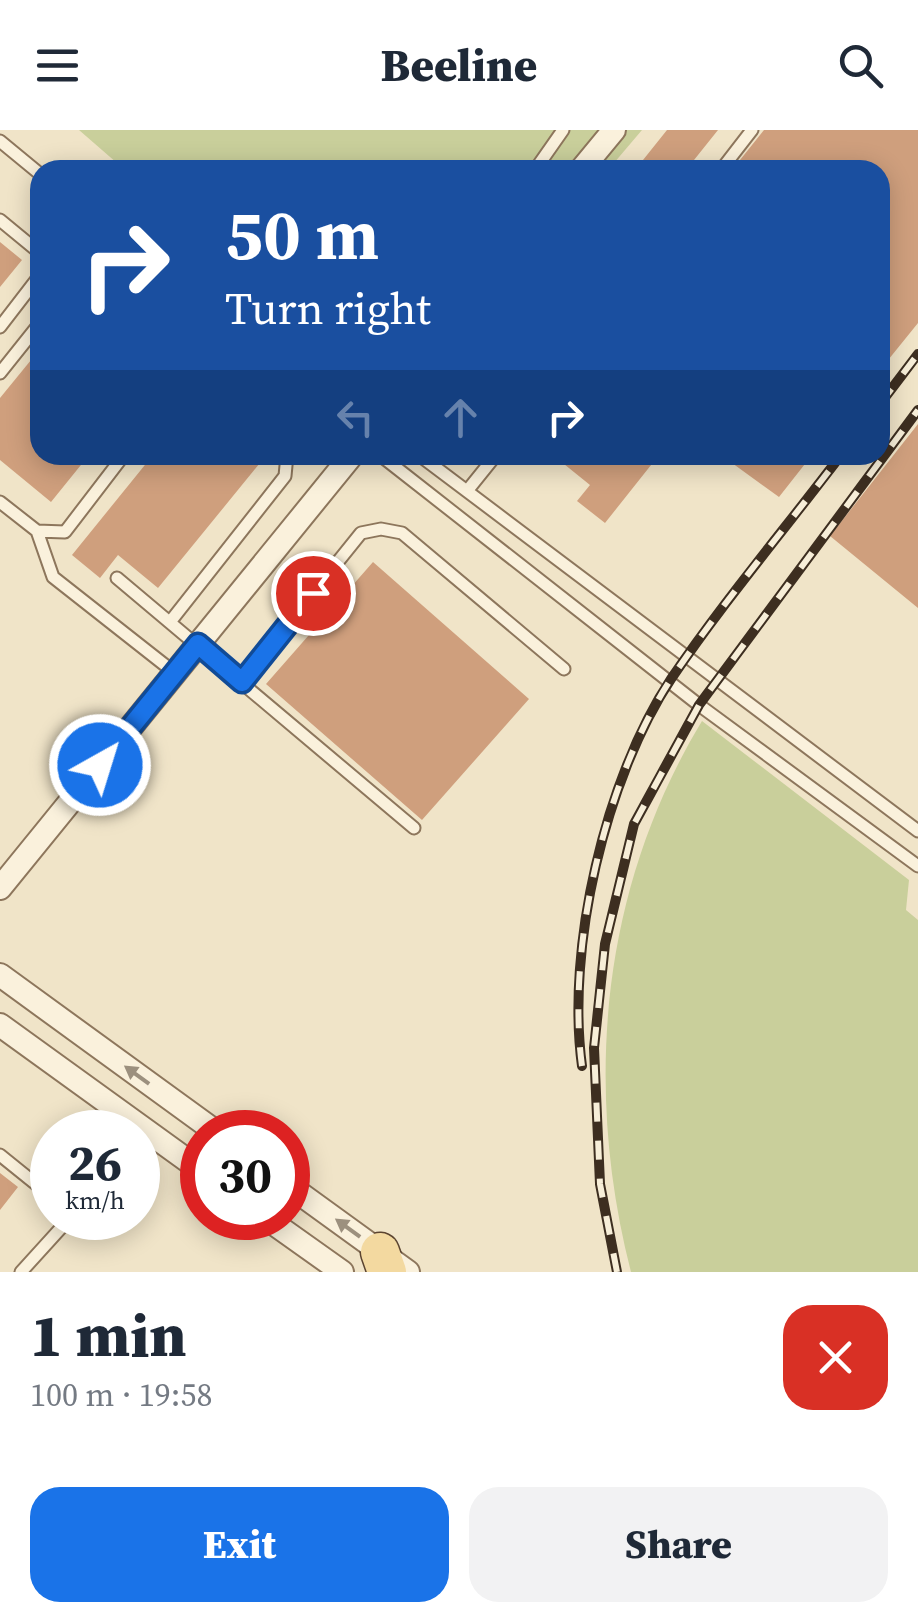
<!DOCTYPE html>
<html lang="en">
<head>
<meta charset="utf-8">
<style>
  :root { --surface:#fff; --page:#f2f2f3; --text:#1f2937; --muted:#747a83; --accent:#1a73e8 }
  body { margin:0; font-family:"Source Serif 4",serif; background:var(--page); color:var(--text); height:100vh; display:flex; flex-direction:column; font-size:38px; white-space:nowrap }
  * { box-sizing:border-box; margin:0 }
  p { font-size:32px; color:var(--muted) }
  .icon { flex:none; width:55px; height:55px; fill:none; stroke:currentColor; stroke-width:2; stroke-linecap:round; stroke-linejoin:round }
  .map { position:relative; height:1142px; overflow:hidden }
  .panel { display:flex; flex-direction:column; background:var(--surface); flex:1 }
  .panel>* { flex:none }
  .top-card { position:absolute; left:30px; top:30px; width:860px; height:305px; border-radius:30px; box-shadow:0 5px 25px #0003; background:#1a4fa0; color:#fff; overflow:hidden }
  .speed { position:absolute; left:30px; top:980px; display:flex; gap:20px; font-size:50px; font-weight:700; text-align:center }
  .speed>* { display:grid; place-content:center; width:130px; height:130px; border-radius:50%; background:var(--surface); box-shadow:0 5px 25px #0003; line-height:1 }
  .speed small { font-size:25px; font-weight:400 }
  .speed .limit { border:15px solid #d22; background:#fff; color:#111 }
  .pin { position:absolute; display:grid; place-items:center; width:85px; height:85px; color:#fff; margin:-42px; border:5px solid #fff; border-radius:50%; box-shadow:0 2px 10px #0007 }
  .me { position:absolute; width:110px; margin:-55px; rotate:39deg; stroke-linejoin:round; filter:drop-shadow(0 0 8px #0008) }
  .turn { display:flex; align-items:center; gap:35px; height:210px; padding:0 30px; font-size:45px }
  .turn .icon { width:130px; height:130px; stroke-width:2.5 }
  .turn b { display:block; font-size:70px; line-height:85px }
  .lanes { display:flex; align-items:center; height:95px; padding:0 30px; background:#0003; justify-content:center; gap:50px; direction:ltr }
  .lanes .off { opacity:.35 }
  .round { display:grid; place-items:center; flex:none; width:105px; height:105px; border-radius:30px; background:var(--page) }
  .summary { display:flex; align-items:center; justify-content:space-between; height:170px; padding:0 30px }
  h1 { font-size:60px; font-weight:800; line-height:75px }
  .primary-button { display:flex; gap:20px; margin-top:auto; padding:20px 30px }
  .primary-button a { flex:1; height:115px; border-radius:30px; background:var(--accent); color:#fff; font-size:40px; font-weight:800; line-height:115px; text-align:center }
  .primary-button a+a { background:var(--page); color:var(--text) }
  header { display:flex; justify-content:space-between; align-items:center; height:130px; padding:0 30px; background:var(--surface); font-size:45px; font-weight:800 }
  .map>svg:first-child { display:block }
  .green { fill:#c9cf9b }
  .building { fill:#cf9f7d }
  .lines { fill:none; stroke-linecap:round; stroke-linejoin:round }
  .service-casing { stroke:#8d765c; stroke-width:15 }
  .minor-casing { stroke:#8d765c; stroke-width:26 }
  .primary-casing { stroke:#5b4430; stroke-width:41 }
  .service { stroke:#faf1dc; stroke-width:11 }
  .minor { stroke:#faf1dc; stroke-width:22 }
  .primary { stroke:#f3d9a0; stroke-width:38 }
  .rail-casing { stroke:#3d2e20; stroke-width:10 }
  .rail { stroke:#f7eed8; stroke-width:6; stroke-dasharray:19; stroke-linecap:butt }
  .oneway { fill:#9c907e }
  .route-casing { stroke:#114b97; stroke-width:25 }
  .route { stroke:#1a73e8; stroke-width:18 }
</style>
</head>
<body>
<header><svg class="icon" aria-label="menu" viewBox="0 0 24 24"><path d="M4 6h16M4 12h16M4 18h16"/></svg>Beeline<svg class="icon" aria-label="search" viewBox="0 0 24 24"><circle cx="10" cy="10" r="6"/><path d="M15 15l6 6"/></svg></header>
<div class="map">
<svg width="918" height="1142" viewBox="0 0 918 1142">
  <rect width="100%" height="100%" fill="#f0e4c8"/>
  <path class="green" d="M79,0H642L608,40H125Z
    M702,591L909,750L906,780L918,790V1142H631C583,955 601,758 702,591Z"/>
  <path class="building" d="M667,0H718L686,40H635Z
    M764,0H918V193L880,240V40H732Z
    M0,112L22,130L0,157Z
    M40,219V325H89L51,372L0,330V268Z
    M918,294V478L830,406Z
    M153,325L264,328L158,458L118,425L100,448L72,425Z
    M562,325H659L605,393L577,371L590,355L559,330Z
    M721,325H812L779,367Z
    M373,432L529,569L422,690L266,554Z
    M0,1043L18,1057L0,1080Z"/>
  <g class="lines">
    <g class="service-casing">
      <path id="service" d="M0,11L40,44
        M535,40L563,0
        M721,40L752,0
        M0,90L40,123
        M0,197L40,145
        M0,243L40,193
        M380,325L699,575L918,736
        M419,325L918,701
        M467,361L496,325
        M0,372L37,401L65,402L124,325
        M37,401L53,447L175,543
        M117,448L414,698
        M170,492L285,346L287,325
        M241,552L361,403L381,399L402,403L564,539
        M0,1025L52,1067
        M21,1142L70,1088"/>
    </g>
    <g class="minor-casing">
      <path id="minor" d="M581,40L614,0
        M0,758L352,325
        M0,845L216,1002
        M0,895L202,1041
        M288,1055L408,1142
        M266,1088L342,1142"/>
    </g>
    <g class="primary-casing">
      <path id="primary" d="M380,1122L387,1142"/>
    </g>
    <use href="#service" class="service"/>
    <use href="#minor" class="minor"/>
    <use href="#primary" class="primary"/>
    <g class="rail-casing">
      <path id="rail" d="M880,274L918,224
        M582,936C566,818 605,649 671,549C723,472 785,399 841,325
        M617,1142L600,1054L594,918L605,814L634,694L699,575L918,280"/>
    </g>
    <use href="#rail" class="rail"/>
  </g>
  <defs><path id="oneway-solid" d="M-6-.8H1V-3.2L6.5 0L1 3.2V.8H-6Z" transform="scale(2.5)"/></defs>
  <g class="oneway">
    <use href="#oneway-solid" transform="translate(137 945) rotate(-144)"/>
    <use href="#oneway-solid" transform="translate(348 1098) rotate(-144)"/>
  </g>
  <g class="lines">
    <g class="route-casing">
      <path id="route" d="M100,635L198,514L242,552L313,463"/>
    </g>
    <use href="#route" class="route"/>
  </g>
</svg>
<div class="speed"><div>26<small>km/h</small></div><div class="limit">30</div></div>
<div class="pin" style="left:313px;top:463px;background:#d93025"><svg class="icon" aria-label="arrive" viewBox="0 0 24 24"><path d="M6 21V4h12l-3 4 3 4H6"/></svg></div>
<svg class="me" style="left:100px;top:635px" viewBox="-20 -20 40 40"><circle r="17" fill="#1a73e8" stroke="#fff" stroke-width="3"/><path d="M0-11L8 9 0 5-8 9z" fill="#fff"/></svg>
<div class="top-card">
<div class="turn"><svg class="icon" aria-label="right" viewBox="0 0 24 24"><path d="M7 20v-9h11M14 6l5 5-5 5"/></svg><div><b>50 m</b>Turn right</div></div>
<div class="lanes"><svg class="icon off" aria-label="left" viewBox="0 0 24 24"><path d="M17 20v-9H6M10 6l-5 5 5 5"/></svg><svg class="icon off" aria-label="ahead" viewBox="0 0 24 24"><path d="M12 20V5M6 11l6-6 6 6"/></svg><svg class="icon" aria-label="right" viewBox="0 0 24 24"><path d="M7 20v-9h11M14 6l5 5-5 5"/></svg></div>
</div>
</div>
<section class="panel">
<div class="summary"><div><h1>1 min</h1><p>100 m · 19:58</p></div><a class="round" style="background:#d93025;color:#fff"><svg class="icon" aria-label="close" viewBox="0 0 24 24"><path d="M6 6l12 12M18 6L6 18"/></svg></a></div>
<div class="primary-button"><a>Exit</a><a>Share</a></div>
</section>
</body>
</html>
